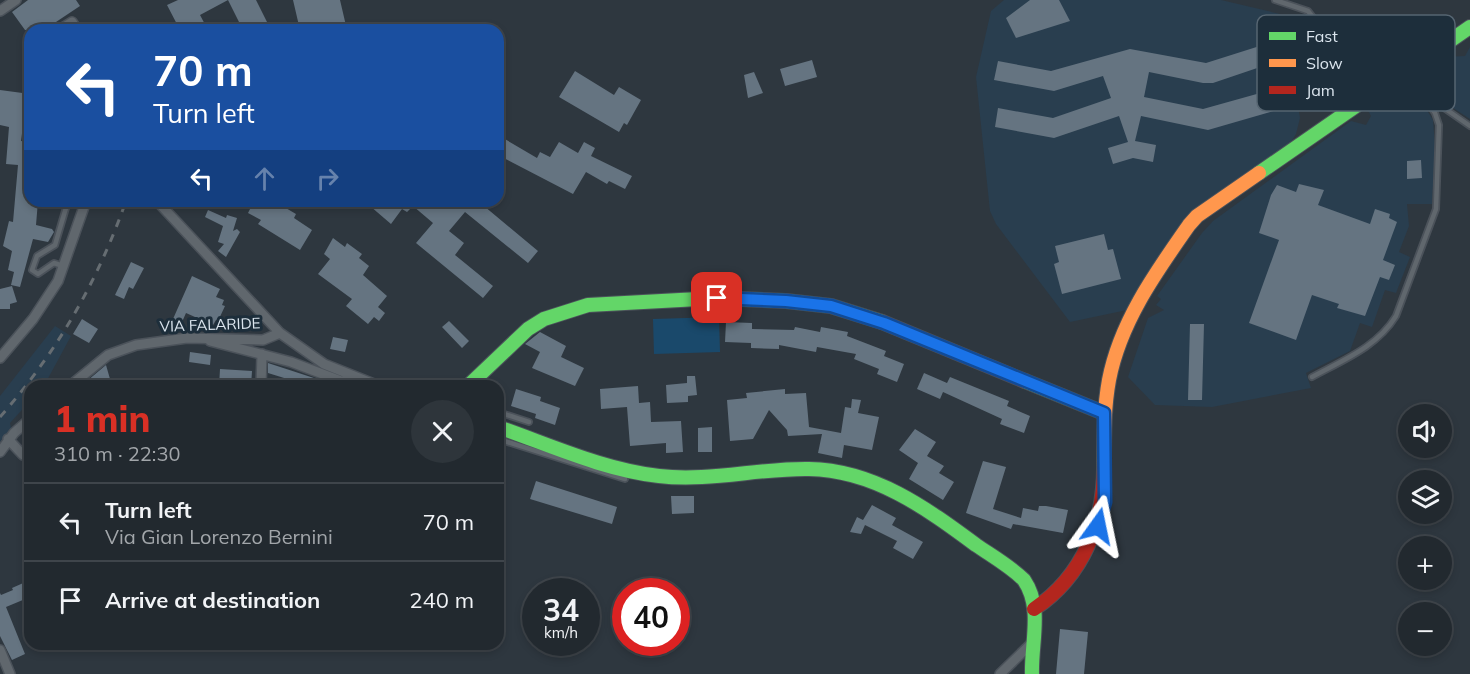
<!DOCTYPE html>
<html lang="en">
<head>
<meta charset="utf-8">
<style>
  :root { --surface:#22292f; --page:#2e353b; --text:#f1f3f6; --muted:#a2a6aa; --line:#3f454b; --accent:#d93025 }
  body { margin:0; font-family:Mulish,sans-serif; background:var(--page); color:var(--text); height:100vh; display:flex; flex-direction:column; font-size:22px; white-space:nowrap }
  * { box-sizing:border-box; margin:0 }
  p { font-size:20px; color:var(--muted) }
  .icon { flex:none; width:33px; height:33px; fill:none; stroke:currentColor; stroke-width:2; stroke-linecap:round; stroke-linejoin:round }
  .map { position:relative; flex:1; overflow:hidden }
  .sheet { position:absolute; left:24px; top:380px; width:480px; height:270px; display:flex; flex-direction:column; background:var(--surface); border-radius:18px; box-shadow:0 3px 9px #0003,0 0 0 2px var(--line) }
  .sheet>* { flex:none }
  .banner { position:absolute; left:24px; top:24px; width:480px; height:183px; border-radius:18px; box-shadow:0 3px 9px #0003,0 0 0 2px var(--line); background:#1a4fa0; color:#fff; overflow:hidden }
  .controls { position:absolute; left:1398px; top:404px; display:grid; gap:12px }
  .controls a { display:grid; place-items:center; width:54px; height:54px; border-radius:50%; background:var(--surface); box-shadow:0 3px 9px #0003,0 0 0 2px var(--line); font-size:30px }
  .speed { position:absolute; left:522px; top:578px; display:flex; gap:12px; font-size:30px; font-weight:700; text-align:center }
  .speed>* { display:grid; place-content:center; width:78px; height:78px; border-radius:50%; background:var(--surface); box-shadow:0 3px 9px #0003,0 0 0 2px var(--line); line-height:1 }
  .speed small { font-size:15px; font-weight:400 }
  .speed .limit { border:9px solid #d22; background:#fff; color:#111 }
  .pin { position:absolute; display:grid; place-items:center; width:51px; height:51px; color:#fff; margin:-26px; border-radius:12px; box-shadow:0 3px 9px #0006 }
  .me { position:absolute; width:66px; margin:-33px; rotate:12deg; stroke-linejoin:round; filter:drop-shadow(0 0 4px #0008) }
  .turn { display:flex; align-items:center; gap:21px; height:126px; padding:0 30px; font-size:27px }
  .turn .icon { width:78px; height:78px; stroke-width:2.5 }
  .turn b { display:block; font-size:42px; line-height:51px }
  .lanes { display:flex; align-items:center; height:57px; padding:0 30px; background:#0003; justify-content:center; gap:30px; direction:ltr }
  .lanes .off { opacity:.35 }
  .round { display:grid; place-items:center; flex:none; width:63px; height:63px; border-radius:32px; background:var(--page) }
  .summary { display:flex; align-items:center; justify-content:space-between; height:102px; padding:0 30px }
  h1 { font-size:36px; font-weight:800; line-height:45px; color:var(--accent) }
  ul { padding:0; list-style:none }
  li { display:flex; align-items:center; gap:18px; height:78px; padding:0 30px; border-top:2px solid var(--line) }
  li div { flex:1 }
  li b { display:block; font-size:22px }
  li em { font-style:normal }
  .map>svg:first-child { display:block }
  .built { fill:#293e4f }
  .green { fill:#1a496b }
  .building { fill:#657481 }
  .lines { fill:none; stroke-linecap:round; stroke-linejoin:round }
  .lane-casing { stroke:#4b525a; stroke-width:8 }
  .street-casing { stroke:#4b525a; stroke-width:12 }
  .fast-casing { stroke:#4b525a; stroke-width:16 }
  .slow-casing { stroke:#4b525a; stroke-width:16 }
  .jam-casing { stroke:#4b525a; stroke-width:16 }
  .lane { stroke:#60676d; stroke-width:4.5 }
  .street { stroke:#60676d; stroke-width:9 }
  .fast { stroke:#63d668; stroke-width:14 }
  .slow { stroke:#ff974d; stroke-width:14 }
  .jam { stroke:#b3261e; stroke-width:14 }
  .rail { stroke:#666d72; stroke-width:3; stroke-dasharray:8 8; stroke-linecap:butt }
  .route-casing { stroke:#114b97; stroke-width:15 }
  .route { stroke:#1a73e8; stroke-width:10 }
  .labels { text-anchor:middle; stroke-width:6; stroke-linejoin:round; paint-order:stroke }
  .street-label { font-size:15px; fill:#dbe5ee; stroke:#1d2e3b }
  .key { fill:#1d2e3b; stroke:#566571; stroke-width:1.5 }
  .key-label { font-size:16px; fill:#dbe5ee }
</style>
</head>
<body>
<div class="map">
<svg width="1470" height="674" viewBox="0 0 1470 674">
  <rect width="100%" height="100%" fill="#2e373f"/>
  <path class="built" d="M1004,0H1221L1280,14L1307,103L1298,106L1300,118L1296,134L1291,142L1279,152L1232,186L1147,281L1127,310L1070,322L996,224L990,211L976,77L991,11Z
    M1470,47V119L1415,83L1417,75L1443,57L1465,56Z
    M1405,88L1425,107L1433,120L1435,147L1432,204H1407L1409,226L1399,252L1410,257L1396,293L1385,290L1372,327L1360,323L1350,351L1306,373L1311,388L1212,407L1155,405L1128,377L1148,318L1164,310L1156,305L1161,299L1157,296L1202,233L1213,221L1351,121L1366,125L1371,116L1368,110L1398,89Z
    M55,326L71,336L45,384L30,386V401L10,423L11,428L0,442V396Z"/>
  <path class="green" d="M719,317L720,352L654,354L653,319Z"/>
  <path class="building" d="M28,0H76L80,6L44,30H25L12,12Z
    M178,0H256L271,30H243L228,0L200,15L208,30H180L167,5Z
    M293,0H340L347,30H300Z
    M1030,0H1059L1070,21L1016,38L1006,18Z
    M1266,44L1272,63L1213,83H1203L1149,72L1144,97L1203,109L1271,90L1277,110L1208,130L1141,116L1135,141L1156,145L1153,162L1133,158L1113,164L1108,148L1128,142L1119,116L1054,138L995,127L998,108L1053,118L1111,98L1103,76L1054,91L994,80L998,61L1051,71L1130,49L1206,63Z
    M812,60L817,77L785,86L780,69Z
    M575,71L614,95L619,87L641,100L627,125L624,123L619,132L559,97Z
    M754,72L763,93L748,98L744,75Z
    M0,90L30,94V112L25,111L21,141L30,142V201H38L36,225L52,229L54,232L48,242L33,239L20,287L11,285L14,272L8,270L12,251L3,246L9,221L13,222L18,165L6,164L9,127L0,125Z
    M498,135L537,158L540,152L550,157L559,142L578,153L584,142L595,148L591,156L632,176L625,189L609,181L607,184L586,172L573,194L498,155Z
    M1421,160L1422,178L1407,179V161Z
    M1299,184L1324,190L1318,205L1370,224L1375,209L1390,214L1389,218L1397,222L1383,260L1395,265L1389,280L1380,277L1365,316L1337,308L1339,304L1312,295L1296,340L1249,323L1279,240L1259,233L1271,195L1277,185L1296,192Z
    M254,201H274L296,214L294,218L312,230L300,250L258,224L261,220L248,213Z
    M374,201H478L538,251L528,263L465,212L449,231L464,243L455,255L493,286L483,298L416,243L433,223L413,206L407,212L402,209L391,224L370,206Z
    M208,210L226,218L227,215L237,218L233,231L237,229L240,232L226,257L218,251L224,244L218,242L223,226L205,217Z
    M1104,234L1108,250L1113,249L1121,279L1062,294L1054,264L1059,262L1055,246Z
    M333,238L345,247L347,243L362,254L359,258L369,266L363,275L387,296L378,307L385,313L379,321L374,317L368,324L346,306L352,299L318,274L330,259L324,254Z
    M131,262L144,268L133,289L129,287L124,299L115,295Z
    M192,276L220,289L216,297L224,300L222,305L225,306L218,321L216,320L213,325L186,313L182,322L173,319Z
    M12,286L17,302L10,304V309H0V289Z
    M82,319L98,329L89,343L73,334Z
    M449,321L469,341L462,348L442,327Z
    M726,322L752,323V329L794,330L795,327L820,332L821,327L848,332L847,336L886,351L884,356L904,364L897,382L877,374L879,369L854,359L856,354L817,347L816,352L779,345V349L751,348V343L725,342Z
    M1190,324H1204L1202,400H1188Z
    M540,332L566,346L561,357L584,368L575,386L532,368L540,352L525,344Z
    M333,337L348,340L345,352L330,349Z
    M190,352L211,355L210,365L189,362Z
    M268,363L317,379L315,386H296L297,382L268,373Z
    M106,365L112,386H81Z
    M220,369L252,371L251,386H219Z
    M924,373L947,383L950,377L1009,401L1007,406L1030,416L1024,433L1000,424L1002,419L943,392L940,399L917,389Z
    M687,376H695L697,395L688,396V402L667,403L666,385L687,383Z
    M638,386L639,403L650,402L651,422L681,421L683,452L666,453V443L630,446L627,407L601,409L600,389Z
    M516,389L541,397L540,401L560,408L555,425L535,418L536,414L511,406Z
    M785,389V394L806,393L809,427L841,433L845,407L851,408L852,399L861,400L858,413L879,417L872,450L844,445L842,458L818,453L822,434L788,436L787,430L769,410L753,439L730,441L727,400L747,398L746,393Z
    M712,427V452H698V428Z
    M915,429L936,442L927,456L944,466L939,473L954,482L943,500L909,479L918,463L899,450Z
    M983,461L1006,467L993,509L1021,518L1023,508L1038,511L1039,506H1046L1068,510L1063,533L1013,524L1011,529L966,513Z
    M536,481L617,507L612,524L530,499Z
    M671,496H694V513L672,514Z
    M872,505L896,518L892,525L923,542L913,559L893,548L897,541L865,525L861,534L850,532L857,517L863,520Z
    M30,580V597L6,607L25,654L12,660L0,636V593L1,595L13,590L12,588Z
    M1060,629L1088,632L1084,674H1056Z"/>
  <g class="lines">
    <g class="lane-casing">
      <path id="lane" d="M1275,0L1308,11L1371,92
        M1401,78L1470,126
        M63,266L54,263L38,274L32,270L37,256L55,245L68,201
        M1312,377C1343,360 1377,347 1396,316L1436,209L1439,125L1435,113L1423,95
        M498,412L529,422
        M498,439L625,479"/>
    </g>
    <g class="street-casing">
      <path id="street" d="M0,11L16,0
        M59,30L72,22L77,30
        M157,201L280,333L324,364L379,386
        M210,341L291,362L341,381L358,380
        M0,358L33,319L58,281L86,201
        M70,386L108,355L136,345L187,338L263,340L280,333
        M261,386L262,354
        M8,439L23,455L30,448
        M0,452L14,433L30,419
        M0,650L10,674
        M1000,674L1035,640"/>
    </g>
    <g class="fast-casing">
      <path id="fast" d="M1259,173L1470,27
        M1025,381L1104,413
        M468,386L528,329L544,319L588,305L717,298L786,301L831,306L882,322
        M498,427C550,445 604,470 659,476C709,482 759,468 809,469C874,470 926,508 976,545C992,556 1010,566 1024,580C1043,608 1031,642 1032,674"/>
    </g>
    <g class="slow-casing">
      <path id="slow" d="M1104,463C1104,435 1104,407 1109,380C1120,322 1156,272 1189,225L1197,216L1259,173"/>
    </g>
    <g class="jam-casing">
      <path id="jam" d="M882,322L1025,381
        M1034,609C1084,576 1105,520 1104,463"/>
    </g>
    <use href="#lane" class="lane"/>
    <use href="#street" class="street"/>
    <use href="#fast" class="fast"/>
    <use href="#slow" class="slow"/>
    <use href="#jam" class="jam"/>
    <path class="rail" d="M0,417C57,352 97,283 126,201"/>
  </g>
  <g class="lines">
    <g class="route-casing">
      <path id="route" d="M717,298L786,301L831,306L884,323L1104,413L1105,502L1098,526"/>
    </g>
    <use href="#route" class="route"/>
  </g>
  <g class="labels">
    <g class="street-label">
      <text transform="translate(210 325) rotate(-2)" y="5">VIA FALARIDE</text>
    </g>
  </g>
  <rect x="1257" y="15" width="198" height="96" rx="9" class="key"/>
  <rect x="1269" y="32" width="27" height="8" fill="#63d668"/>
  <rect x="1269" y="59" width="27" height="8" fill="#ff974d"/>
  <rect x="1269" y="86" width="27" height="8" fill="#b3261e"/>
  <g class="key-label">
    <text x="1306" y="42">Fast</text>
    <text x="1306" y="69">Slow</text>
    <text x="1306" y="96">Jam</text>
  </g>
</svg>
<div class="controls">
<a><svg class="icon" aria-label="sound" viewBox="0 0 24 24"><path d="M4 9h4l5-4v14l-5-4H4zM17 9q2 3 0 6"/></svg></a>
<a><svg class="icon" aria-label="layers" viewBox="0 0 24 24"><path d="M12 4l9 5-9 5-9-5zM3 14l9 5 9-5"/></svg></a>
<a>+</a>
<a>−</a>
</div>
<div class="speed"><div>34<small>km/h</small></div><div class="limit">40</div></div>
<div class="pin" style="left:717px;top:298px;background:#d93025"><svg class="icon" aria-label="arrive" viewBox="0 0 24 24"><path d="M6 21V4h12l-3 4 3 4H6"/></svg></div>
<svg class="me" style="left:1098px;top:526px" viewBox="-20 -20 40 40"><path d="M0-17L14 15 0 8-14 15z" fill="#1a73e8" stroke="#fff" stroke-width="4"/></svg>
<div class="banner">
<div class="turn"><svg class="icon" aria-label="left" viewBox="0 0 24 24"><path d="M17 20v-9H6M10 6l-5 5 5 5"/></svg><div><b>70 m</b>Turn left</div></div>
<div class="lanes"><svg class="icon" aria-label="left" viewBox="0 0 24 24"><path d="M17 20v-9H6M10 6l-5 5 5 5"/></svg><svg class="icon off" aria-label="ahead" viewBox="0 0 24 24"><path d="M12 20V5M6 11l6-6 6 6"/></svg><svg class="icon off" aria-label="right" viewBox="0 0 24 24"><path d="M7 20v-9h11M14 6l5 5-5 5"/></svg></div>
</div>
<section class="sheet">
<div class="summary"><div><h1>1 min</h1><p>310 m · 22:30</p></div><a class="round"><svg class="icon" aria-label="close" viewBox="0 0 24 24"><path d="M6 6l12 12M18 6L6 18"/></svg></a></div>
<ul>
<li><svg class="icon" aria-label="left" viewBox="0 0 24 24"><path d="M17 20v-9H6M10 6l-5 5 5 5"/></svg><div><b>Turn left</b><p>Via Gian Lorenzo Bernini</p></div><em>70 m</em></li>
<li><svg class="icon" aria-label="arrive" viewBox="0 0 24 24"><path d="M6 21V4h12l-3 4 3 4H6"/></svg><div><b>Arrive at destination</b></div><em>240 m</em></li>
</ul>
</section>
</div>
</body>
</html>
